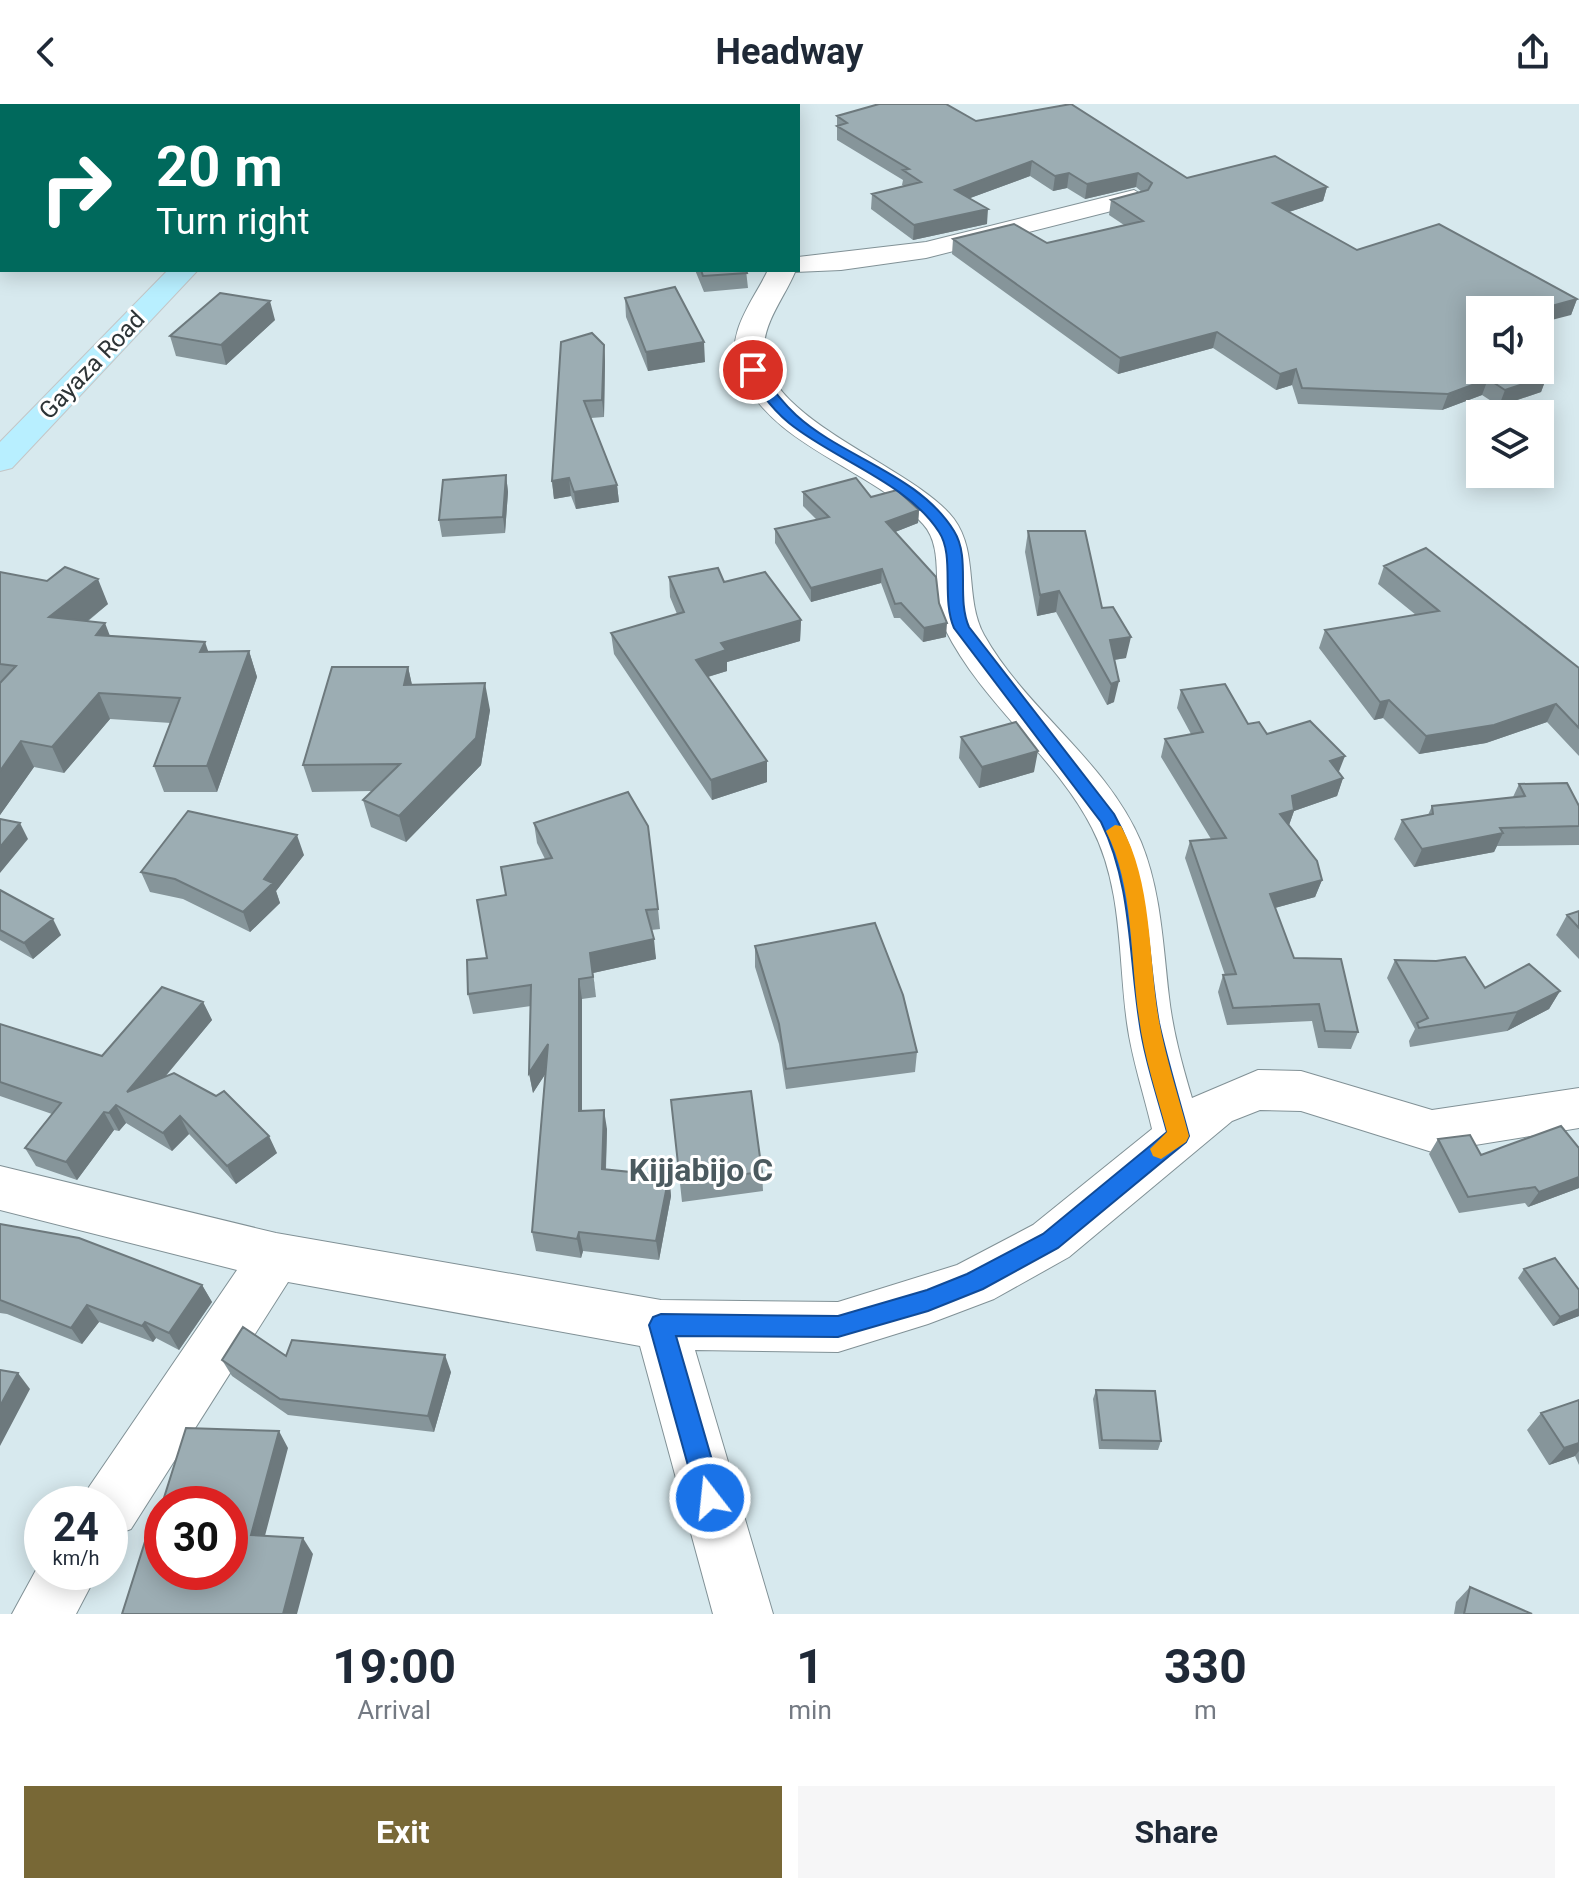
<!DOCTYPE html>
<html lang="en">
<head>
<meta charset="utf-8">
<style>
  :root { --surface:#fff; --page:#f6f6f7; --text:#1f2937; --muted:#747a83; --accent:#786836 }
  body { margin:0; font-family:Roboto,sans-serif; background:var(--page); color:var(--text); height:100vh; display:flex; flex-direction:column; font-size:30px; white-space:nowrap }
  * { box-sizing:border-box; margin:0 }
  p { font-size:26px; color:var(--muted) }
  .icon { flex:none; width:44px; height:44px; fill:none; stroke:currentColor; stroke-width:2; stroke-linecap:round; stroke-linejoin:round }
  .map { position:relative; height:1510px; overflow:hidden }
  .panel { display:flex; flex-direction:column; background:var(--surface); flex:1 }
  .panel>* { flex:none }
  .top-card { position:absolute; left:0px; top:0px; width:800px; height:168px; box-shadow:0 4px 20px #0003; background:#00695c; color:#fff; overflow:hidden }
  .fabs { position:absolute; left:1466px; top:192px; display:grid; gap:16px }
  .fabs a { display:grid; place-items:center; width:88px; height:88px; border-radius:0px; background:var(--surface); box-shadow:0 4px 20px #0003; font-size:40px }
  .speed { position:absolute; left:24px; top:1382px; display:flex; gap:16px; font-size:40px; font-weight:700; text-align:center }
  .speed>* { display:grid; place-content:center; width:104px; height:104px; border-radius:50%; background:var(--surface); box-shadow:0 4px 20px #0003; line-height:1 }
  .speed small { font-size:20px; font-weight:400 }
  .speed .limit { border:12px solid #d22; background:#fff; color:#111 }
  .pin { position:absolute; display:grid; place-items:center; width:68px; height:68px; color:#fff; margin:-34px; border:4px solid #fff; border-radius:50%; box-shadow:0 2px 8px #0007 }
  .me { position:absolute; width:88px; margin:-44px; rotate:344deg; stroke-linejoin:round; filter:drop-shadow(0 0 6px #0008) }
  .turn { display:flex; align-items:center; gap:28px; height:168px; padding:0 24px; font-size:36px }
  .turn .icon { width:104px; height:104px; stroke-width:2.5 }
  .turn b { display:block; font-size:56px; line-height:68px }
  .eta { display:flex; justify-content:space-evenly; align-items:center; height:136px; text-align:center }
  .eta b { font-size:48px; font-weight:700; line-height:56px }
  .primary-button { display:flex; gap:16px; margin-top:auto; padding:16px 24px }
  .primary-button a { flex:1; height:92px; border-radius:0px; background:var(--accent); color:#fff; font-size:32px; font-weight:700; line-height:92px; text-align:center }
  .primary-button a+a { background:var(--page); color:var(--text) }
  header { display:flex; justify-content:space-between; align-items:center; height:104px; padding:0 24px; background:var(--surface); font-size:36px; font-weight:700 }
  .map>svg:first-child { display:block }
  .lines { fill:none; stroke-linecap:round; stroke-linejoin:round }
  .street-casing { stroke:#819196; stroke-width:2 }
  .primary-casing { stroke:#c4c6c7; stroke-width:2 }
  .street { fill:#fff; fill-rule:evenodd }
  .primary { fill:#b8efff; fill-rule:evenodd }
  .wall { fill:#86959a }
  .shaded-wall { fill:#6d797d }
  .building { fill:#9cadb3; stroke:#6d797d; stroke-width:2 }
  .route { fill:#1a73e8; stroke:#114b97; stroke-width:2 }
  .slow { fill:#f59e0b }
  .labels { text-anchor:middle; stroke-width:6; stroke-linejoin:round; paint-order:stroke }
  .far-street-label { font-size:24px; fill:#2d3436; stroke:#fff }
  .quarter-label { font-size:32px; font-weight:bold; fill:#4b5a5f; stroke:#fff }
</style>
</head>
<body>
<header><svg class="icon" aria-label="back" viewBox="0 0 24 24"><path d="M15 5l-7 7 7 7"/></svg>Headway<svg class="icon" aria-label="share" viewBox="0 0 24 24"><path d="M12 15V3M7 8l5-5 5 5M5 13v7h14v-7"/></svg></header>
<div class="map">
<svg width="1579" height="1510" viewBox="0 0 1579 1510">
  <rect width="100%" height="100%" fill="#d7e9ee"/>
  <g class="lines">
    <g class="street-casing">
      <path id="street" d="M687,0H711L712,2H688Z
        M1134,86L1147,94L1143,99L926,154L841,166L795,168C785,192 766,215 764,241C759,315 913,361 954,415C979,449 964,494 984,531C1027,607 1107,657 1141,738C1161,787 1163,841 1169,893C1173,928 1182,960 1192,994L1258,966L1301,967L1432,1006L1579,984V1024L1432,1048L1301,1007L1260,1006L1232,1017L1069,1153L994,1195L928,1220L838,1248L695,1246L773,1510H713L640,1242L288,1178L131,1425L110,1433V1400H83L89,1383L237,1166L0,1106V1062L276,1129L661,1196L838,1198L957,1161L1033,1121L1152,1025C1144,990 1132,956 1127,919C1118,854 1123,784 1092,724C1056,653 983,601 945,525C929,493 947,446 923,420C869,362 772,344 739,267C723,231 754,196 768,166H798V153L926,138Z
        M42,1455V1468H98L76,1510H12Z"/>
    </g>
    <g class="primary-casing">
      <path id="primary" d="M326,0H351L325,2Z
        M168,166H198L12,364L0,367V338Z"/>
    </g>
    <use href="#street" class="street"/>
    <use href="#primary" class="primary"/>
  </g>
  <path class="wall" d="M837,12L976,17L1187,74L1327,83L1323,97L1289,108L1357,146L1577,195L1571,211L1480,206V266L1547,272L1541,288L1499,302L1482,291L1442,306L1298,300L1292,281L1276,286L1213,244L1118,270L952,150L953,135L1047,139L1124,121L1109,111L1111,96L1142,88L1136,83L1085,95L1067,84L1053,87L1030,72L970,94L987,120L913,136L871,105L872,90L904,82L902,81L903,76L837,36Z
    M695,166H746L748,184L704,188Z
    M625,194L705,258L648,267L626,213Z
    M275,216L226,261L176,252L170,232Z
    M604,241L605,257L604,313L591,314L617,381L619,398L576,405L571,392L554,395L552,377Z
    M506,371L508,388L505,429L442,433L439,416Z
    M803,388L871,393L919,406L918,419L895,428L939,499L946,533L923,538L900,514H894L881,479L811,498L775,439V425L817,416L803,402Z
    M1028,427L1102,504L1126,554L1114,556V598L1107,601L1056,508L1037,512L1025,448Z
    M1384,462L1579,564V652L1547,618L1486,639L1419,650L1383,614L1374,616L1319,544L1325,526L1416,511L1378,480Z
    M0,468L108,500L87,518L110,532L208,547H249L257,573L217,688H164L154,662L171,619L110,615L64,669L34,663L0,711Z
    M669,473L724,478L801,516L800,537L727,558V567L708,573L767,678L712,696L614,550L611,529L677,510L670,493Z
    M408,563L412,581L490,606L481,661L406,738L371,723L363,696L372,687L312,688L303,661Z
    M1181,586L1248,620L1339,668L1343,674L1337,692L1294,707L1289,721L1322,776L1315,793L1275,804L1294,854L1358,928L1351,945L1318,944L1312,917L1227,921L1218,888L1223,871H1225L1185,754L1190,737L1211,735L1161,653L1165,635L1191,630L1177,604Z
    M961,633L1034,668L979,684L959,654Z
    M1519,680L1579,702V741L1497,742L1494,748L1414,763L1394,735L1402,716L1428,711L1432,702L1513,693Z
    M534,719L658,805L660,825L651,826L656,855L593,869L596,893L582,895V1007L607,1025L606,1066L669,1072L671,1092L659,1156L583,1147L581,1154L536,1147L532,1128L545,970L533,989L529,969L531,902L473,910L468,890L487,854L506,791L545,755L537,739Z
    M304,751L276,787L280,799L250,828L183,795L150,788L141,768Z
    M0,786L61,831L33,855L0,836Z
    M1579,807V855L1556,831L1567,811Z
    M755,842L917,948L915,968L786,985L779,940L755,863Z
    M1395,856L1485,884L1560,887L1549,905L1507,927L1410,943L1409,937L1415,925L1387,874Z
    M203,898L212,916L165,973L277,1049L236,1080L189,1030L172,1047L126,1019L119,1027L114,1026L77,1076L36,1062L25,1044L52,1010L0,992V920L102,952Z
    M671,996L762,1068L763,1087L682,1098Z
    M1438,1035L1481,1051L1579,1044V1084L1528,1103L1525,1099L1459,1109L1429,1050Z
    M0,1120L202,1181L212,1198L179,1246L156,1234L153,1238L99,1218L82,1240L7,1210L0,1209Z
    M1524,1165L1579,1186V1212L1553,1222L1518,1174Z
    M286,1252L451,1268L434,1328L288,1311L232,1272L222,1256Z
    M1096,1286L1161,1337L1158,1346L1099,1345L1093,1295Z
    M1579,1296V1361L1575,1352L1549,1361L1527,1326L1541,1309Z
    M1470,1483L1532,1510H1454L1456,1498Z"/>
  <path class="shaded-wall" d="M267,0H288L284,2H263Z
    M427,0H505V1L426,2Z
    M1032,57L1030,72L954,100L955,86Z
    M1069,69L1067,84L1053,87L1055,72Z
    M1138,69L1136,83L1085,95L1087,80Z
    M1327,83L1323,97L1270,114L1273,99Z
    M0,91H2V103L0,104Z
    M988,105L987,120L913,136L914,121Z
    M1577,195L1571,211L1540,219V206H1537Z
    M270,197L275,216L226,261L221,241Z
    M1480,222V236L1470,224Z
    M1217,228L1213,244L1118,270L1120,254Z
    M704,238L705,258L648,267L646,248Z
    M604,241L605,257L604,313L602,296Z
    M1296,265L1292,281L1276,286L1280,270Z
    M1547,272L1541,288L1499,302L1505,286Z
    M1488,275L1482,291L1442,306L1448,290Z
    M506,371L508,388L505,429L503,413Z
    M569,374L571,392L554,395L552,377Z
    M617,381L619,398L576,405L574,388Z
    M919,406L918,419L885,432L886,418Z
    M882,465L881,479L811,498V484Z
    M98,475L108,500L60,539L49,513Z
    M1059,487L1056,508L1037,512L1040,491Z
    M801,516L800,537L727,558V567L697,576L696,556L721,539Z
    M105,519L115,545L96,531Z
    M947,519L946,533L923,538L924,524Z
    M1131,533L1126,554L1106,557L1110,536Z
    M205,538L214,564L200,548Z
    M249,547L257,573L217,688L207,662Z
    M408,563L414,590L404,581Z
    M1119,577L1114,598L1107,601L1111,580Z
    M485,579L490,606L481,661L406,738L399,712Z
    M99,589L110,615L64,669L52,643Z
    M1389,596L1383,614L1374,616L1380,598Z
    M1556,600L1547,618L1486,639L1419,650L1426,632Z
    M21,637L34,663L0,711V667Z
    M1038,647L1034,668L979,684L982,663Z
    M1345,652L1338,670L1330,657Z
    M767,657V678L712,696L711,676Z
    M1343,674L1337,692L1294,707L1288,724L1280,710L1292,692Z
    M20,719L28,735L0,769V743Z
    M1503,729L1494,748L1414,763L1422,745Z
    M297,731L304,751L276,787L280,799L250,828L243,808L264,775Z
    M1322,776L1315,793L1264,807L1270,790Z
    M53,815L61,831L33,855L24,839Z
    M654,835L656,855L593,869L596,893L590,849Z
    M579,875L582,895V1026L579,1007Z
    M1560,887L1549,905L1507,927L1517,908Z
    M203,898L212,916L137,1006L127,988Z
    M548,940L552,960L533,989L529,969Z
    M116,1001L126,1019L119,1027L109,1009Z
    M604,1006L607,1025L605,1085L602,1065Z
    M104,1008L114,1026L77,1076L66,1058Z
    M180,1012L189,1030L172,1047L163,1029Z
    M269,1032L277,1049L236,1080L227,1062Z
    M669,1072L671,1092L659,1156L656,1137Z
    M1579,1073V1084L1528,1103L1539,1088Z
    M579,1128L583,1147L581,1154L577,1135Z
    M202,1181L212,1198L179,1246L169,1229Z
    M87,1201L99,1218L82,1240L71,1224Z
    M1579,1205V1212L1553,1222L1560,1213Z
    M145,1218L156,1234L153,1238L142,1222Z
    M445,1251L451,1268L434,1328L428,1312Z
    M18,1269L30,1285L0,1342V1302Z
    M279,1327L288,1344L261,1447L251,1431Z
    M1579,1339V1347L1575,1352L1549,1361L1564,1344Z
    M303,1434L313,1450L297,1510H283Z"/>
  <path class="building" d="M0,0H267L263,2H2V91H0V27H1Z
    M383,0H427L426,2H382Z
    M502,0H670L673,2H502Z
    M879,0H946L976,17L1071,0L1187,74L1275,52L1327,83L1273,99L1357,146L1439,120L1577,195L1537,206H1480V222L1470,224L1480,230V266H1537L1547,272L1505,286L1488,275L1448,290L1302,284L1296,265L1280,270L1217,228L1120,254L953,135L1014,120L1047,139L1143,117L1111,96L1148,86L1152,79L1138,69L1087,80L1069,69L1055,72L1032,57L955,86L988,105L914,121L872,90L921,78L903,66L909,65L837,22L847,19L837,12Z
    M701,166H746L747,169L703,172Z
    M675,183L704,238L646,248L625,194Z
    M220,189L270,197L221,241L170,232Z
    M592,229L604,241L602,296L584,297L617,381L574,388L569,374L552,377L561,238Z
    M506,371L503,413L439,416L443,376Z
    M856,374L871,393L897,386L919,406L886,418L936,473L939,499L947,519L924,524L901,499L895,500L882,465L811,484L775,425L829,413L803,388Z
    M1028,427H1085L1102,504L1113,503L1131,533L1110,536L1119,577L1111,580L1059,487L1040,491Z
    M1426,444L1579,564V624L1556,600L1494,621L1426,632L1389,596L1380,598L1325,526L1439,507L1384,462Z
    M65,463L98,475L49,513L105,519L96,531L205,538L200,548L249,547L207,662H154L180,594L99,589L52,643L21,637L0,667V579L16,562L0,560V468L47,477Z
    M718,464L724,478L765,468L801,516L721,539L726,546L696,556L767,657L711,676L611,529L684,508L669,473Z
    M332,563H408L404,581L485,579L476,634L399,712L363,696L400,660L303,661Z
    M1225,580L1248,620L1259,618L1267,630L1310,617L1345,652L1330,657L1343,674L1292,692L1294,706L1280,710L1317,757L1322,776L1270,790L1294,854L1341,855L1358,928L1325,927L1319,900L1233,904L1223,871L1236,870L1190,737L1226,734L1165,635L1203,628L1181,586Z
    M1016,618L1038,647L982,663L961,633Z
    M1567,679L1579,702V722L1500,724L1503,729L1422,745L1402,716L1433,710L1432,702L1525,692L1519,680Z
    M628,688L648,722L658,805L646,806L654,835L590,849L593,873L579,875V1007L604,1006L602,1065L669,1072L656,1137L579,1128L577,1135L532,1128L548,940L529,969L531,881L468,890L467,856L487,854L477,796L506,791L501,763L552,754L534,719Z
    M188,707L297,731L264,775L273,779L243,808L175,775L141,768Z
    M0,715L20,719L0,743Z
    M0,786L53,815L24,839L0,826Z
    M1579,807V824L1567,811Z
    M875,819L903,891L917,948L786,965L779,920L755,842Z
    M1465,853L1485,884L1529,860L1560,887L1517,908L1419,924L1417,919L1428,914L1395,856L1436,857Z
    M162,883L203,898L127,988L174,969L216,992L224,987L269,1032L227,1062L180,1012L163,1029L116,1001L109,1009L104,1008L66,1058L25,1044L61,999L0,978V920L102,952Z
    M751,987L762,1068L680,1078L671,996Z
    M1561,1022L1579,1044V1073L1539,1088L1535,1083L1468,1093L1438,1035L1470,1031L1481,1051Z
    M0,1120L79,1134L202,1181L169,1229L145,1218L142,1222L87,1201L71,1224L0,1196Z
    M1555,1154L1579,1186V1205L1560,1213L1524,1165Z
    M243,1223L286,1252L292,1236L445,1251L428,1312L280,1295L222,1256Z
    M0,1266L18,1269L0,1302Z
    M1096,1286L1155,1287L1161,1337L1102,1336Z
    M1579,1296V1339L1564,1344L1541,1309Z
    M186,1324L279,1327L251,1431L303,1434L283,1510H122L149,1425L154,1426L162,1400V1468H230V1400H162Z
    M1470,1483L1532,1510H1464Z"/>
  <path class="route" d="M749,264H758C769,281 781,297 796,311C843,354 919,370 954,427C971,454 956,493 969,523L1114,710C1151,774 1146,848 1159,919C1167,956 1179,994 1189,1032L1186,1038L1058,1144L983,1185L928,1207L838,1233L676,1232L723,1394L719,1403L710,1407L701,1403L697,1394L649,1221L653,1213L661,1210L838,1212L927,1186L967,1170L1043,1130L1167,1028C1157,991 1144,953 1139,915C1129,849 1131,778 1101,718L954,524C941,494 955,452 939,428C908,379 833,355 789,319C772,305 758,286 747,266Z"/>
  <path class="slow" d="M1115,721L1121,722C1153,779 1148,854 1159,917C1166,955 1179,994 1189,1032L1186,1038L1161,1055L1153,1052L1150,1045L1167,1028C1157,991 1144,953 1139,914C1130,854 1134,782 1106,727Z"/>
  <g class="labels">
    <g class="far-street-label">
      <text transform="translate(92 261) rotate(-46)" y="8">Gayaza Road</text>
    </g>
    <g class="quarter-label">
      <text x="701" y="1077">Kijjabijo C</text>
    </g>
  </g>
</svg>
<div class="fabs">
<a><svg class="icon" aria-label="sound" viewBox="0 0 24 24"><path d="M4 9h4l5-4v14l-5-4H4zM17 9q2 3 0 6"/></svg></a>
<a><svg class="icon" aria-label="layers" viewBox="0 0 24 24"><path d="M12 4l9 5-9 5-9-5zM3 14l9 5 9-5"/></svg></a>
</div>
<div class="speed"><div>24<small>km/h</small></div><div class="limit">30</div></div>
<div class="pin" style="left:753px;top:266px;background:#d93025"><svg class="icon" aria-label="arrive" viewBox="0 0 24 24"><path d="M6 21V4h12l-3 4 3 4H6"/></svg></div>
<svg class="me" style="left:710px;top:1394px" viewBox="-20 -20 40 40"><circle r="17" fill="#1a73e8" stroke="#fff" stroke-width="3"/><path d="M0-11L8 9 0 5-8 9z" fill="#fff"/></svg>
<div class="top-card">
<div class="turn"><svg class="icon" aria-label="right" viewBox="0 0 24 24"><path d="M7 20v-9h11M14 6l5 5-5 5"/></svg><div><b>20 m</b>Turn right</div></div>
</div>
</div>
<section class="panel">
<div class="eta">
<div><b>19:00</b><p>Arrival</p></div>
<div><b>1</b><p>min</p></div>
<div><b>330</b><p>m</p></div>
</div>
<div class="primary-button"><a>Exit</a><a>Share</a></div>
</section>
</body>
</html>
